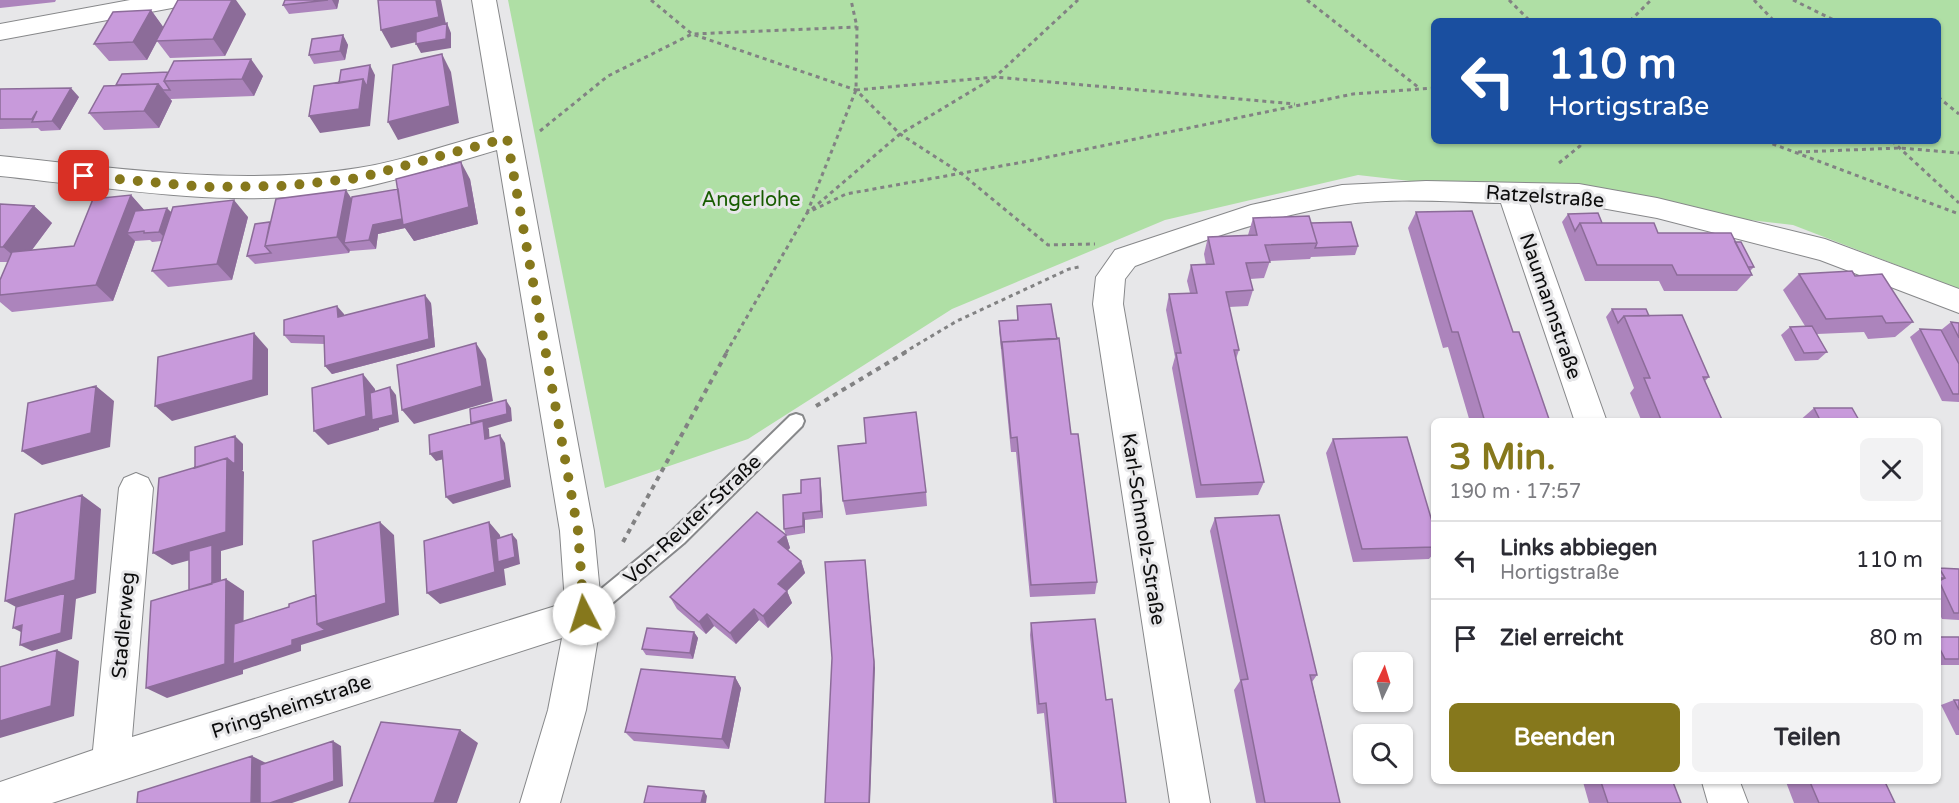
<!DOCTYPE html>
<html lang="de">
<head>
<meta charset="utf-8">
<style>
  :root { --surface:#fff; --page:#f2f2f3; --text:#2b2b33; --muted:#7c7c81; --line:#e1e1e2; --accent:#86781c }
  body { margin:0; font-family:"Varela Round",sans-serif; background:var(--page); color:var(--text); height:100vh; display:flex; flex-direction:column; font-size:22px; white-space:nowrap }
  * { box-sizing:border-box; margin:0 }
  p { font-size:20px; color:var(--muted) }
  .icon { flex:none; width:33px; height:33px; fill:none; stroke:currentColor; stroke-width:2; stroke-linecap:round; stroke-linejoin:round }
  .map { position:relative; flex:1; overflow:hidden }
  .drawer { position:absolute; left:1431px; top:418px; width:510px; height:366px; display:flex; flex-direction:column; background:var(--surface); border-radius:9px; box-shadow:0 2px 4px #0004 }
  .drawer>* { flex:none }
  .hud { position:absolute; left:1431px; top:18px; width:510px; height:126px; border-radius:9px; box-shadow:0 2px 4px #0004; background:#1a4fa0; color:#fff; overflow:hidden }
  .needle { width:39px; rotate:4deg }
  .tools { position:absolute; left:1353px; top:652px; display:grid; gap:12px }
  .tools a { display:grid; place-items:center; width:60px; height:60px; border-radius:9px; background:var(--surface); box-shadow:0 2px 4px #0004; font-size:30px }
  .pin { position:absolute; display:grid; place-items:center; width:51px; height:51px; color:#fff; margin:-26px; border-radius:12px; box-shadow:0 3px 9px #0006 }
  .me { position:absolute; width:66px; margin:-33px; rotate:355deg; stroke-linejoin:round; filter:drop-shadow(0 0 4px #0008) }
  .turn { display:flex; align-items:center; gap:21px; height:126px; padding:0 18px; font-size:27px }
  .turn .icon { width:78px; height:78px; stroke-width:2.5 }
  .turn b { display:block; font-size:42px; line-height:51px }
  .round { display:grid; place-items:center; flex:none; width:63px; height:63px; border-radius:9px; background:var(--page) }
  .summary { display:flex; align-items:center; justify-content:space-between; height:102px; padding:0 18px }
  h1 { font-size:36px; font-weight:800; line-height:45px; color:var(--accent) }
  .primary-button { display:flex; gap:12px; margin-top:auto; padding:12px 18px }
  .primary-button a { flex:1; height:69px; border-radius:9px; background:var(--accent); color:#fff; font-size:24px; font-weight:800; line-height:69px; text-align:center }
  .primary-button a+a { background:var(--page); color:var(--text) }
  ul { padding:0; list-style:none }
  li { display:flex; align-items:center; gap:18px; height:78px; padding:0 18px; border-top:2px solid var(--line) }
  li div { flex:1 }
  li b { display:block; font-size:22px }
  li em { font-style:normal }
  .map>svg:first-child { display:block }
  .green { fill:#afdfa5; fill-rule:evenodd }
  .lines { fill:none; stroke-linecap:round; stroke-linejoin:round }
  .lane-casing { stroke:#87888a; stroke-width:4 }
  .street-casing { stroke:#87888a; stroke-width:2 }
  .path-far1 { stroke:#828283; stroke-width:3; stroke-dasharray:4 4; stroke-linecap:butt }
  .path { stroke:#828283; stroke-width:4; stroke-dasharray:5 5; stroke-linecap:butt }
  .lane { fill:#fff; fill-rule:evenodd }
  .street { fill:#fff; fill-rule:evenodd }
  .wall { fill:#ac84bc }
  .shaded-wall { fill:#8c6c99 }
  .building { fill:#c89adb; stroke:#8c6c99; stroke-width:1.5 }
  .route { stroke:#86781c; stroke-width:10; stroke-dasharray:0 18 }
  .labels { text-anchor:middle; stroke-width:6; stroke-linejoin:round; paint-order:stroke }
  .street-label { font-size:20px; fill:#0c0c0c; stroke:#e7e7e9 }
  .park-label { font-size:20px; fill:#185c00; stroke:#e7e7e9 }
</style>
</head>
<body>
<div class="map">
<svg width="1959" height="803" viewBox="0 0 1959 803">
  <rect width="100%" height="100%" fill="#e7e7e9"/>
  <path class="green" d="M508,0H1959V289L1793,225L1358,175L1165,220L952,309L748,439L605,488ZM1434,21H1938V141H1434Z"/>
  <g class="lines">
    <g class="lane-casing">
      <path id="lane" d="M796,414L802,416L804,421L802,426L684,543L592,620L585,623L578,620L576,614L578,608L672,531L790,416Z"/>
    </g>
    <g class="street-casing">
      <path id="street" d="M130,0H184L180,5L172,8L0,40V24Z
        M472,0H496L594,531L602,614L586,710L560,803H520L548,710L562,638L52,803H0V782L93,750L119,488L124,478L136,473L148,478L153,488L132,737L565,603L560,531L497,150C452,163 406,178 360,188C243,212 117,188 0,176V156C119,168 239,187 358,168C403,161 449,144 494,132Z
        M1426,181L1579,184L1657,198L1825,239L1959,289V313L1820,260L1657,218L1579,204L1529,203L1607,422H1575L1501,203C1449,202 1393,197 1341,205C1270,216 1202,241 1135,266L1125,279L1123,304L1210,803H1170L1093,304L1096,277L1115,250L1251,205L1342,185Z
        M1702,782H1740L1748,803H1708Z"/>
    </g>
    <path class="path-far1" d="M651,0L692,34L856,90L900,134L962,174L1048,245L1095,244
      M1307,0L1418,87
      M1509,0L1530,21
      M1754,0L1774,21
      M1793,0L1836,21
      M1630,21L1651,0
      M856,90L995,77L1295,104
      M1938,97L1959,114
      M540,131L608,76L692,34L857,27
      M1765,141L1959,214
      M1892,141L1959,203
      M1798,152L1900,148L1959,153
      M1559,163L1580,146L1582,141
      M812,209L900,134L995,77L1078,0
      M807,213L856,90L857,27L851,0
      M726,353L807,213L846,194L1029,161L1353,94L1434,88
      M903,353L957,321L1069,269L1079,267"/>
    <path class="path" d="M816,406L906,352
      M623,542L727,352"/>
    <use href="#lane" class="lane"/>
    <use href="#street" class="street"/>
  </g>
  <path class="wall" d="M0,0H56L55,2L0,8Z
    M285,0H339L337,9L289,14L283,5Z
    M151,10L163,27L246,14L225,56L170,58L157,41L147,60L109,61L94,44Z
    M343,35L348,45L345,60L314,64L309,55Z
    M122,74L263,76L254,96L170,99L172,101L159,128L104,130L89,113L116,85Z
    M0,89L79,97L60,130L41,131L38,128L0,129Z
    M470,179L478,224L414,241L405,228L378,234L376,249L350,251V250L349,253L255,264L247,256L270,222L352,199Z
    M131,195L144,210L248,217L232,280L168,287L152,271L162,241L152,242L150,240L135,241L113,301L12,312L0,302V280L8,262H0V204L34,206L52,223L32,250L74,246Z
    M1416,212L1513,332L1550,422H1470L1448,347L1443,348L1408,228Z
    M1568,214L1602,223L1658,233L1735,242L1754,267L1750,271L1752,275L1737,291H1664L1659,281H1585L1562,222Z
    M1253,218L1311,223L1358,246L1355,255L1311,257L1310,259L1270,261L1264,278L1250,279L1253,290L1248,306L1229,307L1239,350L1236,359L1264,482L1258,495L1196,498L1172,368L1175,357L1166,310L1169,294L1190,293L1187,281L1191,265H1206L1204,254L1208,237L1248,235Z
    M1799,274L1855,276L1913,322L1895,337L1868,339L1864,332L1817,334L1827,352L1818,360L1795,361L1781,335L1790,327L1805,326L1783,290Z
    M431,303L435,347L332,374L325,366V344L291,343L284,335L344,314V316Z
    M1017,306L1071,434L1097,582L1095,594L1030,597L1016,452H1011L999,329V321L1017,320Z
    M1612,309L1649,316L1709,377L1705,381L1723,422H1642L1630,393L1634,388L1606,317Z
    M1951,322L1959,323V402L1942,401L1910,337L1920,329L1941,330Z
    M1814,408L1860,422H1798Z
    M1333,439L1434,528V553L1429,559L1353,562L1326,453Z
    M866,443L926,492L927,506L846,515L843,501Z
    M821,485L823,518L805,520V533L786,536L784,529L801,493Z
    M1215,518L1317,675L1312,682L1340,803H1256L1234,690L1240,681L1210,531Z
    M786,535L790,548L788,550L801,561L805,573L787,591L792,603L768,628L759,620L736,644L714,626L706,634L677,609L670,597Z
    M1938,566L1939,568L1959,569V620L1942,619L1938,611Z
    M1031,623L1106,700L1126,803H1053L1044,713L1037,714L1030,635Z
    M694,632L698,638L693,659L646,655L642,649Z
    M1938,637H1959V665H1938Z
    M735,677L741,688L729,749L634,741L625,732Z
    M1954,700H1959V735H1956L1941,705Z
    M1583,782H1673L1681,803H1589Z
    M1786,782H1885L1895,803H1794Z"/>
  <path class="shaded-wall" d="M232,0H236L246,14L225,56L213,39Z
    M332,0H339L337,9Z
    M436,0H441L447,29V23L451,33V48L421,53L416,44L446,35L391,48L381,30Z
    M151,10L164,28L147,60L133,42Z
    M343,35L348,45L345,60L340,51Z
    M442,54L451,72L459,123L398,140L388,122Z
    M251,59L263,76L254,96L242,79Z
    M370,65L375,75L370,126L320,133L309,116L363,79Z
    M158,84L172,101L159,128L144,111Z
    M71,88L79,97L60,130L52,121Z
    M461,162L470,179L478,224L414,241L405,228L378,234L376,249L369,240L373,225Z
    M346,190L357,207L344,243L350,250L349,253L337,237Z
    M131,195L146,212L127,233L135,241L113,301L96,285Z
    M234,200L248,217L232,280L217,264Z
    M34,206L52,223L22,263L3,247Z
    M167,208L175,216L167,240L159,232Z
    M425,295L431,303L435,347L332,374L325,366Z
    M337,306L344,314V326L338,317Z
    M254,333L268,349V395L172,421L155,406Z
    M476,343L486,359L493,401L414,424L402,410Z
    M363,374L375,389L378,419L390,387L396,395L399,422L379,428V430L328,445L314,431Z
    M96,386L114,401L110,447L42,465L22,451Z
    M506,400L511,408L512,421L488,428L489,429L490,447L471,423Z
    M500,435L505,443L511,487L453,504L446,497Z
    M235,436L243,444V470H242L244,472L243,545L221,551V598L198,605L212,554L172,565L153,553L227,458Z
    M442,451L448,458L436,461L430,454Z
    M820,478L821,485L823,518L821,511Z
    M82,495L101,509L96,593L76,599L72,639L32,651L20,645L27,613L5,601Z
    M803,513L805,520V533L803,526Z
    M380,522L394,535L399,615L301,645V651L243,670V674L167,698L146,688L226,579L244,591L243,661L292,640L317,624Z
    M489,522L500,535L503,561L512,534L517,540L520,564L504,569L506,585L440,604L427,593Z
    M786,535L790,548L783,555L778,542Z
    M865,560L875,668L870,803H869Z
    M801,561L805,573L787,591L792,603L768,628L763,616L778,584Z
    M754,609L759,620L736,644L730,633Z
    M707,614L714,626L706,634L699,622Z
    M22,625L25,634L13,628Z
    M694,632L698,638L693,659L690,653Z
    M57,650L79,661L74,716L0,738V721Z
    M735,677L741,688L729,749L722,739Z
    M460,730L478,743L457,803H434Z
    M333,741L341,746L343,786L292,803H270Z
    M252,756L270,765V803H251Z
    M704,791L707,796L706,803H701Z"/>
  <path class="building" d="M178,0H232L213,39L156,41Z
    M285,0H328L283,5Z
    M378,0H436L439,17L381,30Z
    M151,10L133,42L94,44L113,12Z
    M447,23L446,39L416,44V32Z
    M343,35L340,51L309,55L312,39Z
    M442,54L450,106L388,122L393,65Z
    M251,59L242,79L164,81L174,61Z
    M370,65L367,87L363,79L339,83L341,70Z
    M168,72L164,81L170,90H163L158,84L116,85L122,74Z
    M363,79L359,109L309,116L314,86Z
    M158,84L144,111L89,113L104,86Z
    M71,88L52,121L32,122L37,111L32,119H0V89Z
    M461,162L469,207L403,225L396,179Z
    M398,189L402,219L373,225L369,240L344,243L352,197Z
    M346,190L337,237L265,246L276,199Z
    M131,195L96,285L0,295V280L12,252L74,246L93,199Z
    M234,200L217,264L152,271L173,207Z
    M0,204L34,206L3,247H0Z
    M167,208L159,232L144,233V231L127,233L135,211Z
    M1472,211L1513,332H1519L1550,422H1485L1458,332H1452L1416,212Z
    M1598,213L1602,223H1580L1575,231L1568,214Z
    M1309,216L1317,243L1265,245L1270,262L1246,263L1253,290L1226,292L1239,350H1234L1264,482L1201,485L1176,353H1181L1169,294L1197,293L1191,265L1214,264L1208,237L1257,235L1253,218Z
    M270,222L265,246L271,253L247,256L255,224Z
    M1351,222L1358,246L1315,248L1317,243L1311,223Z
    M1580,223H1654L1658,233H1731L1752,275H1677L1672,265H1597Z
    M1735,242H1741L1754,267H1748Z
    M1852,271L1855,276L1882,274L1913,322L1886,323L1882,316L1826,319L1799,274Z
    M425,295L429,339L325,366L324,336L284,335V320L337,306L338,317Z
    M1051,304L1057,339L1002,342V349L999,321L1018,320L1017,306Z
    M1612,309H1646L1649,316H1624L1618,323Z
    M1682,315L1709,377H1703L1723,422H1662L1644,378H1650L1624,316Z
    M1951,322L1959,323V338Z
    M1812,326L1827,352L1804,353L1790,327Z
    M1920,329L1941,330L1959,364V394H1953Z
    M254,333L253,380L155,406L158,357Z
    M1059,338L1071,434H1078L1097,582L1031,585L1017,437L1011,438L1002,342Z
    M476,343L482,386L402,410L397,365Z
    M363,374L366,416L314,431L312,388Z
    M96,386L91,433L22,451L28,403Z
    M390,387L393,415L372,420L370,393Z
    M506,400L507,414L471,423L470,409Z
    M1814,408H1852L1860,422H1821Z
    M916,412L926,492L843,501L838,446L866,443L864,418Z
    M483,421L485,439L500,435L505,480L446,497L442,451L430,454L429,435Z
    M235,436V463H233L227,458L195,468V447Z
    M1407,437L1434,528V547L1362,549L1333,439Z
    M227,458L226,532L153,553L159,478Z
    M820,478L821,511L803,513V526L784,529L783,495L801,493V480Z
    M82,495L75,580L5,601L15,514Z
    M757,512L786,535L778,542L801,561L778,584L787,591L763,616L754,609L730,633L707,614L699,622L670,597Z
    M1279,515L1317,675H1310L1340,803H1265L1241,680L1248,679L1215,518Z
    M380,522L386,603L317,624L313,541Z
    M489,522L495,572L427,593L424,541Z
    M512,534L515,557L498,562L496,539Z
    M212,545V584L189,590V551Z
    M865,560L874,662L869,803H825L832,658L825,562Z
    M1938,566L1945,578H1938Z
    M1939,568L1959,569V613H1954L1939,581L1945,578Z
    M226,579L225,664L146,688L151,601Z
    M65,593L61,633L20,645L22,625L13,628L16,607Z
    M316,595L317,624L325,630L292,640V645L233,664L234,624L289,607V604Z
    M1095,619L1106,700L1112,699L1126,803H1056L1046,703L1039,704L1031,623Z
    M647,628L694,632L690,653L642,649Z
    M1938,637H1959V659H1945L1938,645Z
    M57,650L51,706L0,721V667Z
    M641,669L735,677L722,739L625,732Z
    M1954,700H1959V710Z
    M381,722L460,730L434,803H349Z
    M333,741L334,781L270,803H260V765Z
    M252,756L251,803H137L138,792Z
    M1601,782H1673L1681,803H1608Z
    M1810,782H1885L1895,803H1819Z
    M648,786L704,791L701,803H644Z"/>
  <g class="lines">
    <path class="route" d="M84,176L204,187L284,186L359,178L507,138L578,531L584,614"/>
  </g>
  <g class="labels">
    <g class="street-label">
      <text transform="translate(1545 196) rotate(4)" y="7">Ratzelstraße</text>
      <text transform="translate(1551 306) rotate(71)" y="7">Naumannstraße</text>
      <text transform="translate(692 519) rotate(-43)" y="7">Von-Reuter-Straße</text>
      <text transform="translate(1144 529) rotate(81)" y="7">Karl-Schmolz-Straße</text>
      <text transform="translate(123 625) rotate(-85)" y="7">Stadlerweg</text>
      <text transform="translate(291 706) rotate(-18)" y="7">Pringsheimstraße</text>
    </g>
    <g class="park-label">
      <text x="751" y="206">Angerlohe</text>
    </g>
  </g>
</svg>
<div class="tools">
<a><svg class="needle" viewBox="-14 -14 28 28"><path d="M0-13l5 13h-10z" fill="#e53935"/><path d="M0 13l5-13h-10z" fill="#7c7c81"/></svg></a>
<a><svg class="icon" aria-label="search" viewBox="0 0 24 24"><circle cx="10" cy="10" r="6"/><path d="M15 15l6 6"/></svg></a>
</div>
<div class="pin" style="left:84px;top:176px;background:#d93025"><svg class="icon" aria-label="arrive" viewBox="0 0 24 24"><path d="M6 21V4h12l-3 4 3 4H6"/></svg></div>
<svg class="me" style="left:584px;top:614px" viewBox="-20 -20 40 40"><circle r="19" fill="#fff"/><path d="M0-13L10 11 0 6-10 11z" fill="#86781c"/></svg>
<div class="hud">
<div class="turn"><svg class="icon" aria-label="left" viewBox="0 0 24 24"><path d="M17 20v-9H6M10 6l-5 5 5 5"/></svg><div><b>110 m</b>Hortigstraße</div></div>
</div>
<section class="drawer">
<div class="summary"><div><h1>3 Min.</h1><p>190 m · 17:57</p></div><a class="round"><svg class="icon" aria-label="close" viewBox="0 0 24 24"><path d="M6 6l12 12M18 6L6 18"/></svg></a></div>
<ul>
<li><svg class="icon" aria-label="left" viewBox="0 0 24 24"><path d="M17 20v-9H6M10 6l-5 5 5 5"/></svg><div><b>Links abbiegen</b><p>Hortigstraße</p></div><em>110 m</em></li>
<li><svg class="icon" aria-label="arrive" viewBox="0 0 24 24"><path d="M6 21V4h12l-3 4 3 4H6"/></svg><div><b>Ziel erreicht</b></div><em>80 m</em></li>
</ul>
<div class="primary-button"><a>Beenden</a><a>Teilen</a></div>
</section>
</div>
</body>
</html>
